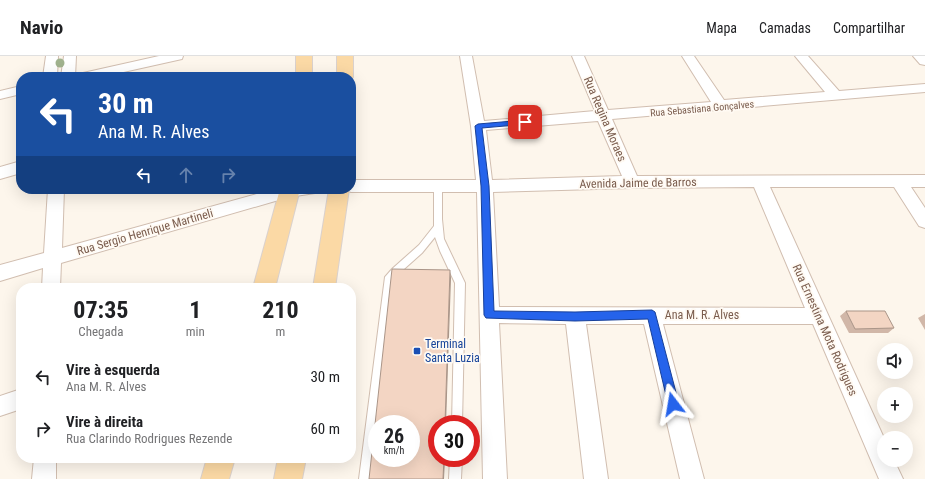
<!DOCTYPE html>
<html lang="pt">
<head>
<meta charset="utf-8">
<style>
  :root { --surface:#fff; --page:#f2f2f2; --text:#202124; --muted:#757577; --line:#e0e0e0 }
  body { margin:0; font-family:"Roboto Condensed",sans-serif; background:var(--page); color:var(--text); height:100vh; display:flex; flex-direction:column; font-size:15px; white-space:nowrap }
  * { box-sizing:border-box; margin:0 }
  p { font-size:13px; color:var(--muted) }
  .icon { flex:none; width:22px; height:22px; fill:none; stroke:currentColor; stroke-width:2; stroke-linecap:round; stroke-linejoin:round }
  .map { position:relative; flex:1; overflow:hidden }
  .side { position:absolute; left:16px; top:227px; width:340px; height:180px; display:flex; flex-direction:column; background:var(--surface); border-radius:16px; box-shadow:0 4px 16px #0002 }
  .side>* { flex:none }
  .hud { position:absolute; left:16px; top:16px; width:340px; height:122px; border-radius:16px; box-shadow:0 4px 16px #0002; background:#1a4fa0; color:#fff; overflow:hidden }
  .controls { position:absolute; left:877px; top:287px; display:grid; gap:8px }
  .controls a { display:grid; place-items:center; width:36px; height:36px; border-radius:50%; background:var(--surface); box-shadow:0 4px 16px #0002; font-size:20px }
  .speed { position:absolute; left:368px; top:359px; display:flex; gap:8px; font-size:20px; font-weight:700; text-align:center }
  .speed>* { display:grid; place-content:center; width:52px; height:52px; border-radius:50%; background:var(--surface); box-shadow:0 4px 16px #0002; line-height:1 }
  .speed small { font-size:10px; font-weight:400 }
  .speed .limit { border:6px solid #d22; background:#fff; color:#111 }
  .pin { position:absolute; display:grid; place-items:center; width:34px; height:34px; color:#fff; margin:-17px; border-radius:8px; box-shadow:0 2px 6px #0006 }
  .me { position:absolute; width:44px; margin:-22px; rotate:346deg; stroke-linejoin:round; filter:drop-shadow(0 0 3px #0008) }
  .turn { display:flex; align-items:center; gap:14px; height:84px; padding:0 16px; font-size:18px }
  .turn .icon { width:52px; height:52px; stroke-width:2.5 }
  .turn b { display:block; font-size:28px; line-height:34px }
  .lanes { display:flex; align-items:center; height:38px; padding:0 16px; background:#0003; justify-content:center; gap:20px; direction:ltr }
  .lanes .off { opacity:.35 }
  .eta { display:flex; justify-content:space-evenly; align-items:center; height:68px; text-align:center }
  .eta b { font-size:24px; font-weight:700; line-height:28px }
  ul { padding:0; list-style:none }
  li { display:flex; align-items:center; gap:12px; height:52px; padding:0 16px }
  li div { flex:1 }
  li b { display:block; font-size:15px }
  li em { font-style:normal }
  header { display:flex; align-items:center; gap:24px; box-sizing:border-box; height:56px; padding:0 20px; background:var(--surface); border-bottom:1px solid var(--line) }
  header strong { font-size:19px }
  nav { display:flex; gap:22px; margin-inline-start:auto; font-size:14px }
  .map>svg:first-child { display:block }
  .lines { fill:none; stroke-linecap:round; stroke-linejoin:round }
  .lane-casing { stroke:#d1beb0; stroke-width:2 }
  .street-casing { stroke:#d1beb0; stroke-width:2 }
  .primary-casing { stroke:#dad1cd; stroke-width:2 }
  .lane { fill:#fff; fill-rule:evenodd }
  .street { fill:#fff; fill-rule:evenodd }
  .primary { fill:#fbd9a5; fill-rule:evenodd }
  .tree { fill:#a0b28e }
  .wall { fill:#d1b7a8 }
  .shaded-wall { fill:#aa9588 }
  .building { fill:#f3d5c3; stroke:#aa9588; fill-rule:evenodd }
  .route { fill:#2563eb; stroke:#184099 }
  .transit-dot { fill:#1a4fb4; stroke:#fffaf3; stroke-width:1.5 }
  .labels { text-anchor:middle; stroke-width:3.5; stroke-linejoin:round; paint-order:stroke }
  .far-street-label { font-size:10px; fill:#7a5c4d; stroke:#fffaf3 }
  .street-label { font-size:12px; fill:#7a5c4d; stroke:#fffaf3 }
  .transit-label { font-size:12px; fill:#164399; stroke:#fffaf3; text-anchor:start }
</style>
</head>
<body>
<header>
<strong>Navio</strong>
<nav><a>Mapa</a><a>Camadas</a><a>Compartilhar</a></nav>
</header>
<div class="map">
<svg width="925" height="423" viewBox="0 0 925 423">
  <rect width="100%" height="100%" fill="#fdf6ec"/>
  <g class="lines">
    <g class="lane-casing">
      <path id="lane" d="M438,127L442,130V163L444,183L465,227L462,368H452L455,227L440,195L435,181L422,197L394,222L371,423H359L385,221L392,213L419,189L434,170V130Z
        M450,402H462L461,423H449Z"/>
    </g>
    <g class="street-casing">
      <path id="street" d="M46,0H58L57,21H43Z
        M64,0H76L75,21H61Z
        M159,0H183L182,3L101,21H76L78,18L83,17Z
        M460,0H472L484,65L595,55L572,0H584L608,54L711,46L682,0H694L724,44L825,36L795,0H808L839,35L925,28V36L612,63L637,120L925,119V131H911L925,152V172L919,170L894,131H770L884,382V404H894L903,423H879L813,268H663L704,423H680L644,268H586L608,423H584L566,268L499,267L507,423H483L477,136H351L345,133H351V124H476L471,70ZM598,65L622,120L492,124L486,74ZM754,131L805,252L499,251L493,136L632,132Z
        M913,0H925V9L920,8Z
        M21,30V38L0,43V35Z
        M21,105V117L0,123V111Z
        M48,133H64L62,192L275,133H317L315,137L289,141L61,207L60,232H42L43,212L0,225V209L44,197Z
        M21,333V353L0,360V340Z
        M34,402H56V423H32Z"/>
    </g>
    <g class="primary-casing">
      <path id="primary" d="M296,0H312V21H296Z
        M337,0H353V21L351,24V21H337Z
        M280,133H300L275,232H253Z
        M329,133H349L335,232H313Z
        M207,402H235L229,423H201Z
        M278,402H306L302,423H274Z"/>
    </g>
    <use href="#lane" class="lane"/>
    <use href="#street" class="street"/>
    <use href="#primary" class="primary"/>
  </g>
  <circle class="tree" cx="60" cy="7" r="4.5"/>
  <path class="wall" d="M846,255L894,272L888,277H849L840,260Z
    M925,258V274L918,262Z"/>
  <path class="shaded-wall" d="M450,214L451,222L446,368H445Z
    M444,402H445L444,423H443Z"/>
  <path class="building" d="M392,213L450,214L445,368H437V402H444L443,423H369ZM377,368H411V402H377Z
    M846,255H885L894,272L855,273Z"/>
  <path class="route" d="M525,64L529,66L528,68L482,72L489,130L494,255L575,256L652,254L655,256L679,348L677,352L673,354L669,352L668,348L648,263L575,265L486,262L484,259L481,130L475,70L478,68Z"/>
  <rect class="transit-dot" x="413" y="291" width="8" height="8" rx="2"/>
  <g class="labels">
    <g class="far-street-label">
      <text transform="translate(702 52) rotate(-5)" y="4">Rua Sebastiana Gonçalves</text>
    </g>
    <g class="street-label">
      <text transform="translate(605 63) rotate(67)" y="4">Rua Regina Moraes</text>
      <text transform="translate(638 127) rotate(-1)" y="4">Avenida Jaime de Barros</text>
      <text transform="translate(145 176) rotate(-16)" y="4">Rua Sergio Henrique Martineli</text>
      <text x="702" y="263">Ana M. R. Alves</text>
      <text transform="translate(825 274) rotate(66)" y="4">Rua Ernestina Mota Rodrigues</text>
    </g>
    <g class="transit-label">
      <text x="425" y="292">Terminal<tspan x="425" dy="14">Santa Luzia</tspan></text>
    </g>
  </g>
</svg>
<div class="controls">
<a><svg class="icon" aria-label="sound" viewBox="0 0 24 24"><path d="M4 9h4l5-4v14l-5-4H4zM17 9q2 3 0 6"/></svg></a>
<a>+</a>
<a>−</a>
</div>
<div class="speed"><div>26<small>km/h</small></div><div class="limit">30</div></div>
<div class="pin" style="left:525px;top:66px;background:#d93025"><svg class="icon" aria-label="arrive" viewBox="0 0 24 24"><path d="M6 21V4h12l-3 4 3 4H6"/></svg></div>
<svg class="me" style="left:673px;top:348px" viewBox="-20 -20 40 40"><path d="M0-17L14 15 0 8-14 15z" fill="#2563eb" stroke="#fff" stroke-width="4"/></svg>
<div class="hud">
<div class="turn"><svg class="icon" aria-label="left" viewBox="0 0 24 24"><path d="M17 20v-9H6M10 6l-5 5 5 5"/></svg><div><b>30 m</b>Ana M. R. Alves</div></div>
<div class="lanes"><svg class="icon" aria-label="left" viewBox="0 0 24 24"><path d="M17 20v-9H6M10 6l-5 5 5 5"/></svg><svg class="icon off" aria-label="ahead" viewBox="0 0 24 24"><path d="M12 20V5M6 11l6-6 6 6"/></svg><svg class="icon off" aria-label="right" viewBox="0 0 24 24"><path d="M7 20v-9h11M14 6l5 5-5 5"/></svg></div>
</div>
<section class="side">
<div class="eta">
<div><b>07:35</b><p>Chegada</p></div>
<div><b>1</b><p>min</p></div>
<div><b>210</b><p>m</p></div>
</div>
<ul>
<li><svg class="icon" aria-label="left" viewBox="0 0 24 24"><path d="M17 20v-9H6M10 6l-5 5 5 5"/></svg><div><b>Vire à esquerda</b><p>Ana M. R. Alves</p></div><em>30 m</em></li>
<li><svg class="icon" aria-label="right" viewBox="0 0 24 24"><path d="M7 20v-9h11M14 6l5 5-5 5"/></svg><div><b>Vire à direita</b><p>Rua Clarindo Rodrigues Rezende</p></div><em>60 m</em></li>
</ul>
</section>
</div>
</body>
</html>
